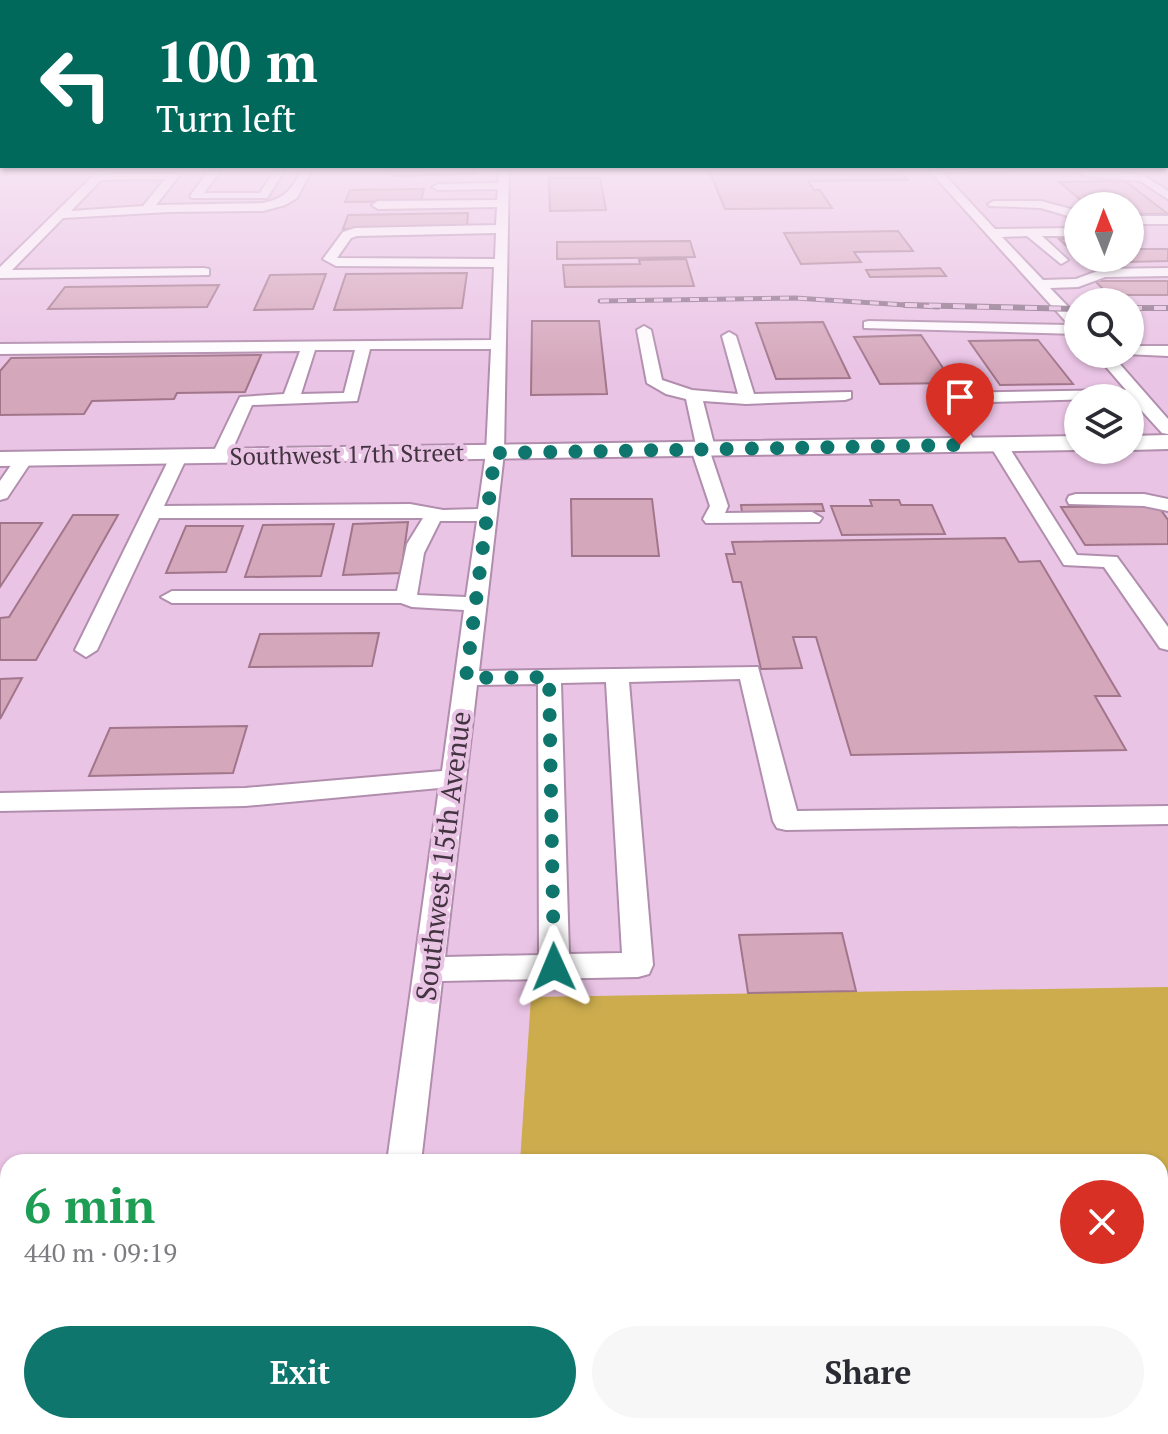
<!DOCTYPE html>
<html lang="en">
<head>
<meta charset="utf-8">
<style>
  :root { --surface:#fff; --page:#f7f7f7; --text:#2b2b33; --muted:#7c7c81; --accent:#0f766e }
  body { margin:0; font-family:"PT Serif",serif; background:var(--page); color:var(--text); height:100vh; display:flex; flex-direction:column; font-size:30px; white-space:nowrap }
  * { box-sizing:border-box; margin:0 }
  p { font-size:26px; color:var(--muted) }
  .icon { flex:none; width:44px; height:44px; fill:none; stroke:currentColor; stroke-width:2; stroke-linecap:round; stroke-linejoin:round }
  .map { position:relative; flex:1; overflow:hidden }
  .drawer { position:absolute; left:0px; top:1154px; width:1168px; height:280px; display:flex; flex-direction:column; background:var(--surface); border-radius:24px 24px 0 0; box-shadow:0 2px 6px #0004 }
  .drawer>* { flex:none }
  .top-card { position:absolute; left:0px; top:0px; width:1168px; height:168px; box-shadow:0 2px 6px #0004; background:#00695c; color:#fff; overflow:hidden }
  .needle { width:52px; rotate:359deg }
  .fabs { position:absolute; left:1064px; top:192px; display:grid; gap:16px }
  .fabs a { display:grid; place-items:center; width:80px; height:80px; border-radius:50%; background:var(--surface); box-shadow:0 2px 6px #0004; font-size:40px }
  .pin { position:absolute; display:grid; place-items:center; width:68px; height:68px; color:#fff; margin:-82px -34px; border-radius:50% 50% 50% 0; rotate:-45deg; box-shadow:0 0 8px #0007 }
  .pin .icon { rotate:45deg }
  .me { position:absolute; width:88px; margin:-44px; rotate:359deg; stroke-linejoin:round; filter:drop-shadow(0 0 6px #0008) }
  .turn { display:flex; align-items:center; gap:28px; height:168px; padding:0 24px; font-size:36px }
  .turn .icon { width:104px; height:104px; stroke-width:2.5 }
  .turn b { display:block; font-size:56px; line-height:68px }
  .round { display:grid; place-items:center; flex:none; width:84px; height:84px; border-radius:42px; background:var(--page) }
  .headline { display:flex; align-items:center; justify-content:space-between; height:136px; padding:0 24px }
  h1 { font-size:48px; font-weight:700; line-height:60px; color:#1e9e55 }
  .action { display:flex; gap:16px; margin-top:auto; padding:16px 24px }
  .action a { flex:1; height:92px; border-radius:48px; background:var(--accent); color:#fff; font-size:32px; font-weight:700; line-height:92px; text-align:center }
  .action a+a { background:var(--page); color:var(--text) }
  .map>svg:first-child { display:block }
  .green { fill:#ccac4d }
  .building { fill:#d5a7bb; stroke:#a1768a; stroke-width:2 }
  .lines { fill:none; stroke-linecap:round; stroke-linejoin:round }
  .minor-casing { stroke:#b18ead; stroke-width:4 }
  .major-casing { stroke:#b18ead; stroke-width:4 }
  .minor { fill:#fff; fill-rule:evenodd }
  .major { fill:#fff; fill-rule:evenodd }
  .rail-far1-casing { stroke:#8a7187; stroke-width:5 }
  .rail-casing { stroke:#8a7187; stroke-width:6 }
  .rail-far1 { stroke:#eac4e5; stroke-width:3; stroke-dasharray:9; stroke-linecap:butt }
  .rail { stroke:#eac4e5; stroke-width:4; stroke-dasharray:12; stroke-linecap:butt }
  .route { stroke:#0f766e; stroke-width:14; stroke-dasharray:0 25.2 }
  .labels { text-anchor:middle; stroke-width:8; stroke-linejoin:round; paint-order:stroke }
  .far-street-label { font-size:24px; fill:#433441; stroke:#eac4e5 }
  .street-label { font-size:28px; fill:#433441; stroke:#eac4e5 }
</style>
</head>
<body>
<div class="map">
<svg width="1168" height="1434" viewBox="0 0 1168 1434">
  <rect width="100%" height="100%" fill="#eac4e5"/>
  <path class="green" d="M1168,987V1434H847L846,1426H1160V1162H520L531,997Z"/>
  <path class="building" d="M393,168H475V174L391,176Z
    M708,168H898L908,180L808,181L814,190H820L832,208L725,209Z
    M549,178H600L606,210L550,211Z
    M1125,181L1168,214H1130V206H1088L1059,182Z
    M424,189L421,201L345,202L350,190Z
    M468,213L467,227L343,229L348,215Z
    M898,231L913,251L854,252L861,262L801,264L784,233Z
    M1078,238V256L1059,239Z
    M690,241L695,257L557,259V242Z
    M1130,249H1168V261L1085,263L1080,258H1130Z
    M686,259L694,286L565,287L563,265L640,264L639,260Z
    M940,268L946,276L870,277L866,270Z
    M467,273L462,308L334,310L346,274Z
    M326,274L313,309L254,310L270,275Z
    M1095,281H1168V295H1109Z
    M219,285L207,307L48,309L65,287Z
    M532,321H599L607,394L531,395Z
    M823,322L850,378L776,379L756,323Z
    M921,335L953,383L880,384L854,337Z
    M1038,340L1073,384L1000,385L969,341Z
    M261,355L245,392L177,393L174,399L92,401L84,414L0,415V371L11,358Z
    M571,499H652L659,556H572Z
    M870,500H899L901,505H932L945,534L842,535L831,506H872Z
    M822,504L824,511L742,512L741,505Z
    M1158,506L1168,520V544L1085,545L1061,507Z
    M73,515H118L36,660H0V618L9,617Z
    M408,522L401,573L343,575L353,524Z
    M0,523H42L0,587Z
    M334,524L321,576L245,577L263,525Z
    M186,526H243L226,572L166,573Z
    M1005,538L1019,562L1040,561L1120,696H1095L1126,750L851,755L816,637H793L802,668L761,669L741,582H733L726,554H735L732,542Z
    M379,633L372,666L249,667L260,634Z
    M22,678L0,719V679Z
    M247,726L233,773L89,776L110,728Z
    M842,933L856,991L748,993L739,935Z"/>
  <g class="lines">
    <g class="minor-casing">
      <path id="minor" d="M101,168H112L108,174H178L179,176L156,205L263,203C287,198 292,188 303,168H313L297,198L285,205L263,211L169,212L63,218L12,270L204,268L209,269V275L0,278V267ZM165,179L143,206L71,211L101,180Z
        M211,168H234L219,173L204,193H260L276,168H286L267,198H192L190,196Z
        M499,168H509L504,453L479,671L758,667L797,811L1168,806V824L786,830L777,828L773,821L740,679L629,682L653,965L649,974L638,977L442,981L421,1162H387L439,788L245,806L0,811V793L245,788L442,771L464,610L412,607L401,603H172L161,597L172,591H397L407,544L423,518H159L97,650L86,657L75,650L172,453H184L187,457L164,506L410,504L443,510L478,509L486,453L491,349H370L357,401L252,405L229,457L220,462L211,457L240,397L284,394L300,351L0,354V344L491,340L494,267L336,266L323,259L343,232L355,228L496,225L497,207L378,209L372,205L378,201L497,200L498,189L438,190L432,187L438,184L498,183ZM496,233L495,259L337,258L351,238L357,236ZM315,350H355L344,393L301,394ZM440,521H477L466,597L417,595L424,553ZM606,682L622,953L569,954L561,683ZM538,684L539,955L445,957L477,685Z
        M927,168H1021L1016,171L942,172L995,229L1078,228V236H1042L1068,260L1061,264L1027,236L1002,237L1043,280L1076,279L1103,269L1168,268V276L1105,277L1078,287L1050,288L1078,317V334L864,328V322L869,321L1069,325Z
        M1065,168L1143,175L1168,191V199L1140,181L1087,176Z
        M994,201H1041L1078,211V219L1041,208L990,206L988,204Z
        M1130,216H1168V224H1130Z
        M644,326L651,330L662,380L692,390L738,394L722,336L729,332L736,336L754,394L851,392V398L845,400L746,404L703,401L715,448L710,452L728,506L725,513L812,512L822,518L819,522L706,523L703,519L710,506L691,449L696,445L686,399L666,394L647,383L637,330Z
        M1130,346H1168V356L1125,354H1130Z
        M1095,354H1111L1168,419V434L1162,433L1130,398L952,403L977,445L968,450L959,445L935,401L949,393L1126,390Z
        M998,439L1007,444L1077,555L1117,557L1168,627V650L1160,648L1104,567L1064,565L989,444Z
        M24,454L33,459L7,498L0,500V481L18,455Z
        M1076,494H1144L1168,499V511L1144,506L1069,504L1067,500L1069,496Z
        M349,1426H391L390,1434H348Z"/>
    </g>
    <g class="major-casing">
      <path id="major" d="M0,168H25L0,175Z
        M1168,435V449L1130,450V436Z
        M1078,436V450L0,466V452Z"/>
    </g>
    <use href="#minor" class="minor"/>
    <use href="#major" class="major"/>
    <g class="rail-far1-casing">
      <path id="rail-far1" d="M600,301L795,298L938,307"/>
    </g>
    <g class="rail-casing">
      <path id="rail" d="M905,305L1078,309
        M1130,308H1168"/>
    </g>
    <use href="#rail-far1" class="rail-far1"/>
    <use href="#rail" class="rail"/>
  </g>
  <linearGradient id="sky" x2="0" y2="1"><stop stop-color="#7faaed"/><stop offset="0.46" stop-color="#f6e4f3"/><stop offset="1" stop-color="#f6e4f3" stop-opacity="0"/></linearGradient>
  <rect width="1168" height="369" fill="url(#sky)"/>
  <g class="lines">
    <path class="route" d="M554,967L549,677L466,678L495,453L960,445"/>
  </g>
  <g class="labels">
    <g class="far-street-label">
      <text transform="translate(347 455) rotate(-1)" y="8">Southwest 17th Street</text>
    </g>
    <g class="street-label">
      <text transform="translate(443 856) rotate(-83)" y="10">Southwest 15th Avenue</text>
    </g>
  </g>
</svg>
<div class="fabs">
<a><svg class="needle" viewBox="-14 -14 28 28"><path d="M0-13l5 13h-10z" fill="#e53935"/><path d="M0 13l5-13h-10z" fill="#7c7c81"/></svg></a>
<a><svg class="icon" aria-label="search" viewBox="0 0 24 24"><circle cx="10" cy="10" r="6"/><path d="M15 15l6 6"/></svg></a>
<a><svg class="icon" aria-label="layers" viewBox="0 0 24 24"><path d="M12 4l9 5-9 5-9-5zM3 14l9 5 9-5"/></svg></a>
</div>
<div class="pin" style="left:960px;top:445px;background:#d93025"><svg class="icon" aria-label="arrive" viewBox="0 0 24 24"><path d="M6 21V4h12l-3 4 3 4H6"/></svg></div>
<svg class="me" style="left:554px;top:967px" viewBox="-20 -20 40 40"><path d="M0-17L14 15 0 8-14 15z" fill="#0f766e" stroke="#fff" stroke-width="4"/></svg>
<div class="top-card">
<div class="turn"><svg class="icon" aria-label="left" viewBox="0 0 24 24"><path d="M17 20v-9H6M10 6l-5 5 5 5"/></svg><div><b>100 m</b>Turn left</div></div>
</div>
<section class="drawer">
<div class="headline"><div><h1>6 min</h1><p>440 m · 09:19</p></div><a class="round" style="background:#d93025;color:#fff"><svg class="icon" aria-label="close" viewBox="0 0 24 24"><path d="M6 6l12 12M18 6L6 18"/></svg></a></div>
<div class="action"><a>Exit</a><a>Share</a></div>
</section>
</div>
</body>
</html>
